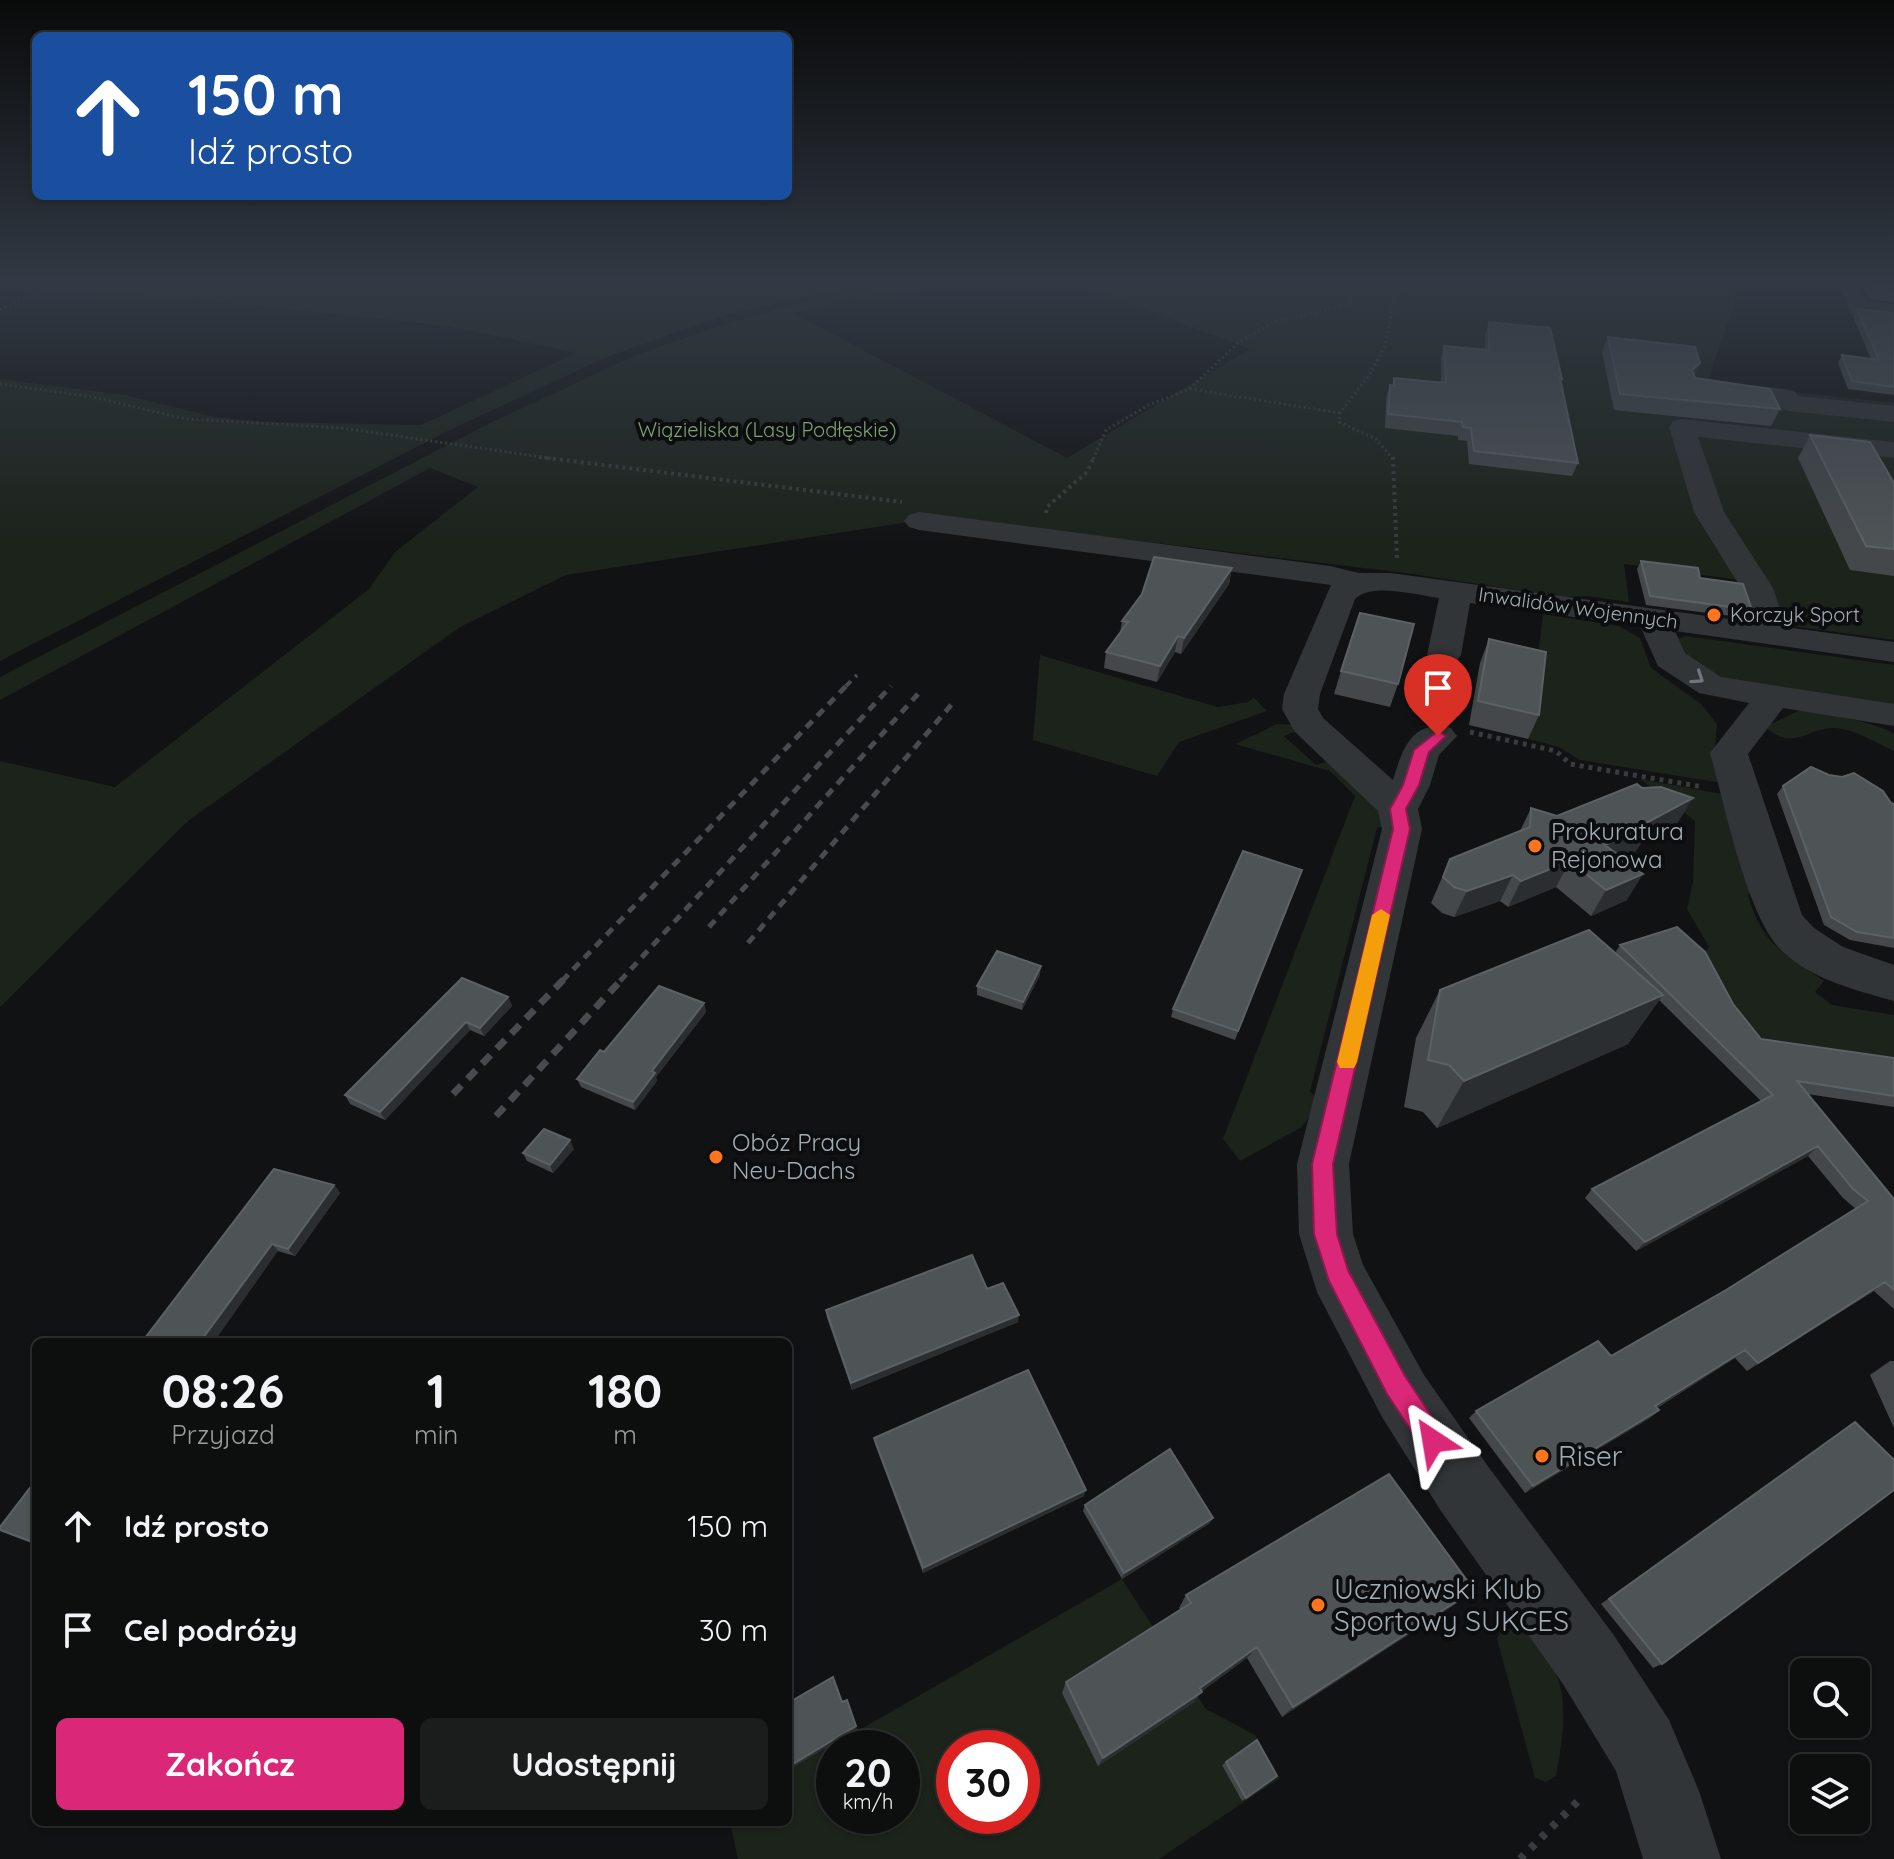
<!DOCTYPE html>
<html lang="pl">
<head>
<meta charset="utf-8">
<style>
  :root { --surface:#0d0e0e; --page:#1b1c1c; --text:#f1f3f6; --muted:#9a9c9e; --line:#2d2e2e; --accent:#db2777 }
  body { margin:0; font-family:Quicksand,sans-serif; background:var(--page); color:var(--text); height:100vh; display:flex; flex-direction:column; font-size:30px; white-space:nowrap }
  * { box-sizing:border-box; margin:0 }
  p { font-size:26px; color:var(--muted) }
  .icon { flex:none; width:44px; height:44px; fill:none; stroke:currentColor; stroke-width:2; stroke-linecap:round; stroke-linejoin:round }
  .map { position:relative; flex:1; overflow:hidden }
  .details { position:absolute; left:32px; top:1338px; width:760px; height:488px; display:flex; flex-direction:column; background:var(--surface); border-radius:12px; box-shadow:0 2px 6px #0004,0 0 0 2px var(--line) }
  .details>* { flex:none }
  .guide { position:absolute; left:32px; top:32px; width:760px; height:168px; border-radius:12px; box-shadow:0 2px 6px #0004,0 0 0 2px var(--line); background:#1a4fa0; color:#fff; overflow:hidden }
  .controls { position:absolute; left:1790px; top:1658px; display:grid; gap:16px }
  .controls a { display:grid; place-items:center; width:80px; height:80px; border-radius:12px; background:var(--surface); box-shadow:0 2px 6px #0004,0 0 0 2px var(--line); font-size:40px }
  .speed { position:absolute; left:816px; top:1730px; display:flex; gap:16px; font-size:40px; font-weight:700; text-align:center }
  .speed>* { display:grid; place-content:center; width:104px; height:104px; border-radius:50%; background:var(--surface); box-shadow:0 2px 6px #0004,0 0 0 2px var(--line); line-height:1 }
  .speed small { font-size:20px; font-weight:400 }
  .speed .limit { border:12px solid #d22; background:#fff; color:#111 }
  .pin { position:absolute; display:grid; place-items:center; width:68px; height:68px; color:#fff; margin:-82px -34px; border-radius:50% 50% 50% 0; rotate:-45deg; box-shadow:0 0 8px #0007 }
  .pin .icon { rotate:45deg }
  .me { position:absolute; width:88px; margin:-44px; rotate:327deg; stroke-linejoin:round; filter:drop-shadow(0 0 6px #0008) }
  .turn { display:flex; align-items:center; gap:28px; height:168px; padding:0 24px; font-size:36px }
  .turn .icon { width:104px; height:104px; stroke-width:2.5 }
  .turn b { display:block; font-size:56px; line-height:68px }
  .eta { display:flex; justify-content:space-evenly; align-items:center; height:136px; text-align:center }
  .eta b { font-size:48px; font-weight:700; line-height:56px }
  .button { display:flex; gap:16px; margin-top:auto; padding:16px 24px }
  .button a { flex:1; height:92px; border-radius:12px; background:var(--accent); color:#fff; font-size:32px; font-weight:700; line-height:92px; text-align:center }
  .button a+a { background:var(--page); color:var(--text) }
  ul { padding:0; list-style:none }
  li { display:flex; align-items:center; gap:24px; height:104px; padding:0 24px }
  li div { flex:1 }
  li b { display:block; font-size:30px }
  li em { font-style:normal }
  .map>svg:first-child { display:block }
  .green { fill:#1c231b; fill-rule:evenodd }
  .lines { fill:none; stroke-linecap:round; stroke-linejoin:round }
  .path-far3 { stroke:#383c3f; stroke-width:3; stroke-dasharray:2 3; stroke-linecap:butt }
  .path-far2 { stroke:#383c3f; stroke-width:4; stroke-dasharray:3 4; stroke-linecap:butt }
  .path-far1 { stroke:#383c3f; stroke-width:5; stroke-dasharray:4 5; stroke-linecap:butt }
  .path { stroke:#383c3f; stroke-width:8; stroke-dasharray:6 9; stroke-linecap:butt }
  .minor { fill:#323538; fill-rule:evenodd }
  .rail-far2 { stroke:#474b4f; stroke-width:4; stroke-dasharray:7 6; stroke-linecap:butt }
  .rail-far1 { stroke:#474b4f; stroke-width:5; stroke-dasharray:9 7; stroke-linecap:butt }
  .rail { stroke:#474b4f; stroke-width:7; stroke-dasharray:12 9; stroke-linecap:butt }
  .wall { fill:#44484b }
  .shaded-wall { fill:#2b2e30 }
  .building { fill:#4e5356; stroke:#5b6165; stroke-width:2 }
  .oneway { stroke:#6f777d }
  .route { fill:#db2777; stroke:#8e194d; stroke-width:2 }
  .slow { fill:#f59e0b }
  .poi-dot { fill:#ff741d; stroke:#0c0d0e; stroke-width:3 }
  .labels { text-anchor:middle; stroke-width:8; stroke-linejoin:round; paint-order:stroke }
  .far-park-label { font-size:20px; fill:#80a176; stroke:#0c0d0e }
  .far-street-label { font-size:20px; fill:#a1adb5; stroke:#0c0d0e }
  .far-poi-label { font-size:20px; fill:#a1adb5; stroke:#0c0d0e; text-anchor:start }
  .poi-label { font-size:24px; fill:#a1adb5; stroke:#0c0d0e; text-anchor:start }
  .near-poi-label { font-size:28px; fill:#a1adb5; stroke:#0c0d0e; text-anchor:start }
</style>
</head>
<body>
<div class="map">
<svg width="1894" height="1859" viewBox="0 0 1894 1859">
  <rect width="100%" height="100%" fill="#111213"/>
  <path class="green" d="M0,283H875L725,315L604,358L448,431L0,661V379L125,395L215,417L267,422L421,425L576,353L447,326L221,302L0,285Z
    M904,283H951L882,293L793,313L1067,458L1250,349L1074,283H1732L1735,302L1707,383L1894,403V640L1755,621L1739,580L1624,564L1629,602L1588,596L1563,597L1405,573L941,517L566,575L460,627L188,821L0,1007V761L115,787L369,589L395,552L478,487L430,468L0,700V677L488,424L636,355L717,327L803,302Z
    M1543,614L1619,626L1640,638L1651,668L1701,704L1717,724L1715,748L1722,783L1580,760L1559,747L1528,739Z
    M1686,636L1894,665V707L1737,685L1689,665L1674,640Z
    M1040,655L1218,707L1248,702L1254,698L1267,711L1179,742L1157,776L1033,740Z
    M1800,710C1834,715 1863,719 1894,733V751C1876,743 1856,730 1836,728C1808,726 1795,753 1765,727Z
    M1277,724L1296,725L1301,730L1284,736L1316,765L1334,759L1374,797L1388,825L1377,828L1310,1091L1319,1102L1302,1127L1240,1161L1223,1139L1355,796L1330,771L1235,744Z
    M1640,779L1733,796L1759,881L1748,895C1763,946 1783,952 1824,981L1815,992L1832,1005L1894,1015V1060L1745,1039L1698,962L1709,947L1687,909L1693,882L1695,821Z
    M1122,1579L1206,1709L1255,1735L1280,1778L1159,1859H738L730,1822H788V1771ZM834,1748H902V1816H834ZM954,1748H1022V1816H954Z
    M1523,1614C1567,1679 1570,1700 1556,1776L1546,1782L1535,1778L1497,1639L1502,1626Z"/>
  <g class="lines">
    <path class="path-far3" d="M0,310L60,283
      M0,384L93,397L186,419L342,428L555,459
      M1190,389L1340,413
      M1093,459L1106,430L1149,405L1189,389L1238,343L1274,322L1351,304V283
      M1393,459L1376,439L1339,422L1340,413L1370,374L1385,345L1394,298L1403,289L1424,283"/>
    <path class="path-far2" d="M539,457L902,502
      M1393,457L1397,559
      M1046,513L1047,507L1087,472L1094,457"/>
    <path class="path-far1" d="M1470,732L1556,751L1570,764L1703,787"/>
    <path class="path" d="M1520,1859L1581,1798"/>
    <path class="minor" d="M1837,283H1857L1867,302L1894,304V318L1851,313Z
      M1713,382L1786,389L1795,392L1798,396L1894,406V422L1789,411L1780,408L1777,403L1704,394L1701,389L1704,384Z
      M1682,419L1894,442V458L1698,437L1724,512L1773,588L1786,627L1894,642V662L1675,631L1685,653L1721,677L1894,704V726L1783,708L1748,754L1802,915L1814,928L1843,947L1894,965V1001C1856,990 1813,980 1783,952C1746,917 1725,804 1710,753L1749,703L1699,693L1658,666L1640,626L1470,603L1461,655L1456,662L1444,665L1432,662L1427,655L1439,598C1416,595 1372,582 1355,599L1320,694L1318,709L1323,718L1393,780C1402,750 1412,718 1451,728L1457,736L1439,755L1430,785L1418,809L1422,829L1349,1164L1353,1234L1363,1265L1424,1375L1487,1465L1613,1634L1669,1720L1699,1791L1721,1859H1643L1616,1771L1563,1684L1441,1511L1382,1417L1317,1292L1299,1234L1297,1164L1382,829L1378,811L1295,732L1282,709L1284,694L1331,585L919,530L909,527L904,521L909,515L919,512L1330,566L1359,573H1391L1751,622L1741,588L1694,512L1669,427L1673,421Z"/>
    <path class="rail-far2" d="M846,686L857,675"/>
    <path class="rail-far1" d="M709,927L918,694
      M748,943L952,704
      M562,981L848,684
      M620,981L891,686"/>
    <path class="rail" d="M453,1094L564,979
      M496,1116L622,979"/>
  </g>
  <path class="wall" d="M1866,283L1894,284V302L1869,299L1863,288Z
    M1857,309L1894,313V395L1848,389L1838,363L1842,355L1871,359L1853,316Z
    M1489,322L1562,379L1561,383L1578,463L1572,476L1469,464L1467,441L1458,440V436L1385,428L1386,398L1390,385H1392L1394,378L1441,382V358L1444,346L1485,350V334Z
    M1608,337L1700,363L1694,376L1695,378L1780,409L1771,426L1614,410L1602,352Z
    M1810,435L1894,483V576L1850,570L1798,458Z
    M1641,561L1700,578L1752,610L1747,618L1646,605L1637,569Z
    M1232,568L1229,584L1181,654L1175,652L1157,682L1104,668L1106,652L1120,633L1122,621Z
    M1489,639L1539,715L1528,739L1469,725L1480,663Z
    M1341,671L1398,684L1390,707L1334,694Z
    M1783,786L1894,804V948L1850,940L1824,925L1777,794Z
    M1531,808L1557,816L1677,824L1641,843L1635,852L1622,858L1627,900L1591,916L1556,887L1508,907L1500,901L1454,917L1442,913L1431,903L1450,859L1520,831Z
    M1302,870L1235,1040L1171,1017L1173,1009Z
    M1620,945L1733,1004L1761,1039L1894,1058V1107L1807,1094L1894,1199V1309L1874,1291L1747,1371L1735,1358L1657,1408L1659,1410L1650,1418L1525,1493L1469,1418L1476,1411L1611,1356L1726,1290L1856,1209L1843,1198L1808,1156L1636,1251L1585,1198L1592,1189L1761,1101L1659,1000L1628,1044L1437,1128L1423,1112L1404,1107L1416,1038L1440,990L1615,953Z
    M1040,975L1022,1010L977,995V986Z
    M508,997L512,1006L484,1036L470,1030L385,1120L350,1104L345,1095Z
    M704,1003L706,1012L656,1077L657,1081L635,1110L581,1087L577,1079L604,1052Z
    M574,1149L553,1173L527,1161L523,1153Z
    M334,1185L340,1193L295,1256L278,1251L142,1342Z
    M987,1289L1018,1322L852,1390L827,1318L826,1310Z
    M1890,1361H1894V1428L1870,1375Z
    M1855,1422L1662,1664L1653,1668L1601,1604Z
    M874,1438L1084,1496L923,1573L875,1444Z
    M36,1480V1545L0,1531Z
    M1085,1505L1210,1523L1122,1579L1083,1511Z
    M1186,1595L1457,1603L1282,1717L1247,1658L1202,1691L1194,1702L1098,1766L1062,1693L1066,1682L1181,1610L1179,1608Z
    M1226,1762L1277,1776L1242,1801L1222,1765Z"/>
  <path class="shaded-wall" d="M1700,363L1693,379L1692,370Z
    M1232,568L1229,584L1181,654L1184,638Z
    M1178,636L1175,652L1157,682L1160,666Z
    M1693,798L1677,824L1641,843L1635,852L1590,871L1605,845Z
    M1570,861L1556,887L1508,907L1521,881Z
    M1302,870L1299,879L1235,1040L1238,1031Z
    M1643,874L1627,900L1591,916L1606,890Z
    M1513,875L1500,901L1454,917L1467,891Z
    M1041,966L1040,975L1022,1010L1023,1002Z
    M1663,995L1628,1044L1437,1128L1464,1081Z
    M508,997L512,1006L484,1036L480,1028Z
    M704,1003L706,1012L656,1077L657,1081L635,1110L633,1102L652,1071Z
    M466,1022L470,1030L385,1120L380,1112Z
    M570,1140L574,1149L553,1173L550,1165Z
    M1818,1146L1808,1156L1636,1251L1645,1242Z
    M334,1185L340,1193L295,1256L288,1249Z
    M272,1244L278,1251L214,1342H200Z
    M1885,1282L1874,1291L1747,1371L1758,1363Z
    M1019,1315L1018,1322L852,1390L851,1383Z
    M1745,1350L1735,1358L1646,1414L1655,1406Z
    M1659,1410L1650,1418L1525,1493L1533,1486Z
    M1086,1490L1084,1496L923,1573V1568Z
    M1213,1518L1210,1523L1122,1579L1124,1573Z
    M1474,1590L1457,1603L1282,1717L1293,1707Z
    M1257,1647L1247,1658L1192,1698L1200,1688Z
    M1202,1692L1194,1702L1098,1766L1103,1758Z
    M856,1726L857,1730L788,1771V1767Z"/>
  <path class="building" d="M1868,283L1894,284V294L1873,292Z
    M1857,309L1894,313V387L1852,381L1842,355L1879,360Z
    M1489,322L1550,328L1562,379L1560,378L1578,463L1474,451L1471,428L1463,427L1462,422L1388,414L1390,385L1394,386V378L1446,383L1444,346L1489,350Z
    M1608,337L1695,347L1700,363L1692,370L1695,378L1770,389L1780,409L1620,394Z
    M1810,435L1870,442L1894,483V549L1866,546Z
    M1154,557L1232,568L1184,638L1178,636L1160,666L1106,652L1128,622L1122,621L1142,594Z
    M1641,561L1698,568L1700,578L1743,584L1752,610L1650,596Z
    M1360,613L1414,624L1398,684L1341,671Z
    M1489,639L1546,652L1539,715L1478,701Z
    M1811,767L1829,775L1842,777L1854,773L1883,791L1891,803L1894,804V938L1857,932L1831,917L1783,786Z
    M1637,784L1642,788L1661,787L1693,798L1646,823L1651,826L1605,845L1643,874L1606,890L1570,861L1521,881L1513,875L1467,891L1454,887L1443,877L1450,859L1530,827L1531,808L1557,816Z
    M1243,851L1302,870L1238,1031L1173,1009Z
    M1677,927L1705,952L1733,1004L1761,1039L1894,1058V1096L1797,1081L1894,1199V1290L1885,1282L1758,1363L1745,1350L1655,1406L1659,1410L1533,1486L1476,1411L1598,1341L1611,1356L1726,1290L1868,1201L1853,1189L1818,1146L1645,1242L1592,1189L1773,1095L1620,945Z
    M1589,930L1663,995L1464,1081L1449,1065L1428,1060L1440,990Z
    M997,951L1041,966L1023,1002L977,986Z
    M462,978L508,997L480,1028L466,1022L380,1112L345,1095Z
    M659,986L704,1003L652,1071L655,1073L633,1102L577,1079L600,1050L604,1052Z
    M544,1129L570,1140L550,1165L523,1153Z
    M274,1169L334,1185L288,1249L272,1244L200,1342H142Z
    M972,1255L987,1289L1003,1283L1019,1315L851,1383L826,1310Z
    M1028,1370L1086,1490L923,1568L874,1438Z
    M1855,1422L1894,1460V1490L1662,1664L1609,1599Z
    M1170,1449L1213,1518L1124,1573L1085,1505Z
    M1389,1474L1474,1590L1293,1707L1257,1647L1200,1688L1202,1692L1103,1758L1066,1682L1191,1603L1186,1595Z
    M36,1480V1543L0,1530V1527Z
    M833,1677L842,1702L847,1700L856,1726L788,1767V1703Z
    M1257,1740L1277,1776L1246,1798L1226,1762Z"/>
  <defs><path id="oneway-chevron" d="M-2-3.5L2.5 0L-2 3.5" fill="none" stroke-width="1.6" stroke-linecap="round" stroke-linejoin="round" transform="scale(2)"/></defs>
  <use class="oneway" href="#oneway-chevron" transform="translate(1698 678) rotate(34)"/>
  <linearGradient id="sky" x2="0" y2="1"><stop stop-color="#090a0a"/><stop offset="0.52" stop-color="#323944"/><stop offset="1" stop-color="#323944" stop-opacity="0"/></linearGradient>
  <rect width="1894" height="543" fill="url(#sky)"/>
  <path class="route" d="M1438,731L1446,736L1429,752L1419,785L1406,809L1410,829L1333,1164L1337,1234L1348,1270L1405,1376L1442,1432L1446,1441L1442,1450L1433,1454L1424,1450L1387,1394L1329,1281L1314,1234L1312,1164L1393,829L1390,809L1403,785L1414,750Z"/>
  <path class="slow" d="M1381,909L1390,915L1357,1062L1354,1068H1340L1337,1062L1372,915Z"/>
  <g class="poi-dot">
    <circle cx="1714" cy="615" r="8"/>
    <circle cx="1535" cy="846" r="8"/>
    <circle cx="716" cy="1157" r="8"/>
    <circle cx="1542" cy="1456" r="8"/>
    <circle cx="1318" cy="1605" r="8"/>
  </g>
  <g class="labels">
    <g class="far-park-label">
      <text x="767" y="437">Wiązieliska (Lasy Podłęskie)</text>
    </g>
    <g class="far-street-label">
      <text transform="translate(1578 608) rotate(8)" y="7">Inwalidów Wojennych</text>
    </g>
    <g class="far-poi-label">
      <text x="1730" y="622">Korczyk Sport</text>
    </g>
    <g class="poi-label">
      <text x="1551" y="840">Prokuratura<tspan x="1551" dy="28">Rejonowa</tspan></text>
      <text x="732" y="1151">Obóz Pracy<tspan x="732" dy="28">Neu-Dachs</tspan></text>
    </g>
    <g class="near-poi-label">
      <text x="1558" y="1466">Riser</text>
      <text x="1334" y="1599">Uczniowski Klub<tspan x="1334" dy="32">Sportowy SUKCES</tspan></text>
    </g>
  </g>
</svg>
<div class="controls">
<a><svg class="icon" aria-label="search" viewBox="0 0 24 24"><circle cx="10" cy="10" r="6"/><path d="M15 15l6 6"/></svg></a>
<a><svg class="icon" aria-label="layers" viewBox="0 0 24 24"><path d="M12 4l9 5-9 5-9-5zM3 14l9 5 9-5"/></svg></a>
</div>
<div class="speed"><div>20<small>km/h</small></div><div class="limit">30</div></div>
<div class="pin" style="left:1438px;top:736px;background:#d93025"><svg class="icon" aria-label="arrive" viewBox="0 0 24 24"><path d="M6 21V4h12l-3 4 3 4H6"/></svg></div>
<svg class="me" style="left:1433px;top:1441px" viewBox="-20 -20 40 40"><path d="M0-17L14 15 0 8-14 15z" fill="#db2777" stroke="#fff" stroke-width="4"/></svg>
<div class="guide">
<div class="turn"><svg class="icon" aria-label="ahead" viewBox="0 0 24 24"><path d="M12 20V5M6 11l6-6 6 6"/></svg><div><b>150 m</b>Idź prosto</div></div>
</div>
<section class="details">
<div class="eta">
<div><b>08:26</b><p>Przyjazd</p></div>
<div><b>1</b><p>min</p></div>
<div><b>180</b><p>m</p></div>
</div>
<ul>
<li><svg class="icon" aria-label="ahead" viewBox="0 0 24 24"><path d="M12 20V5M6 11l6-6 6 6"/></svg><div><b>Idź prosto</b></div><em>150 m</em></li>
<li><svg class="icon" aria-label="arrive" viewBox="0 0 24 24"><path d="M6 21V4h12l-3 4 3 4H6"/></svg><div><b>Cel podróży</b></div><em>30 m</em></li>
</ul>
<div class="button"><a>Zakończ</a><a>Udostępnij</a></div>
</section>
</div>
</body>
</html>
